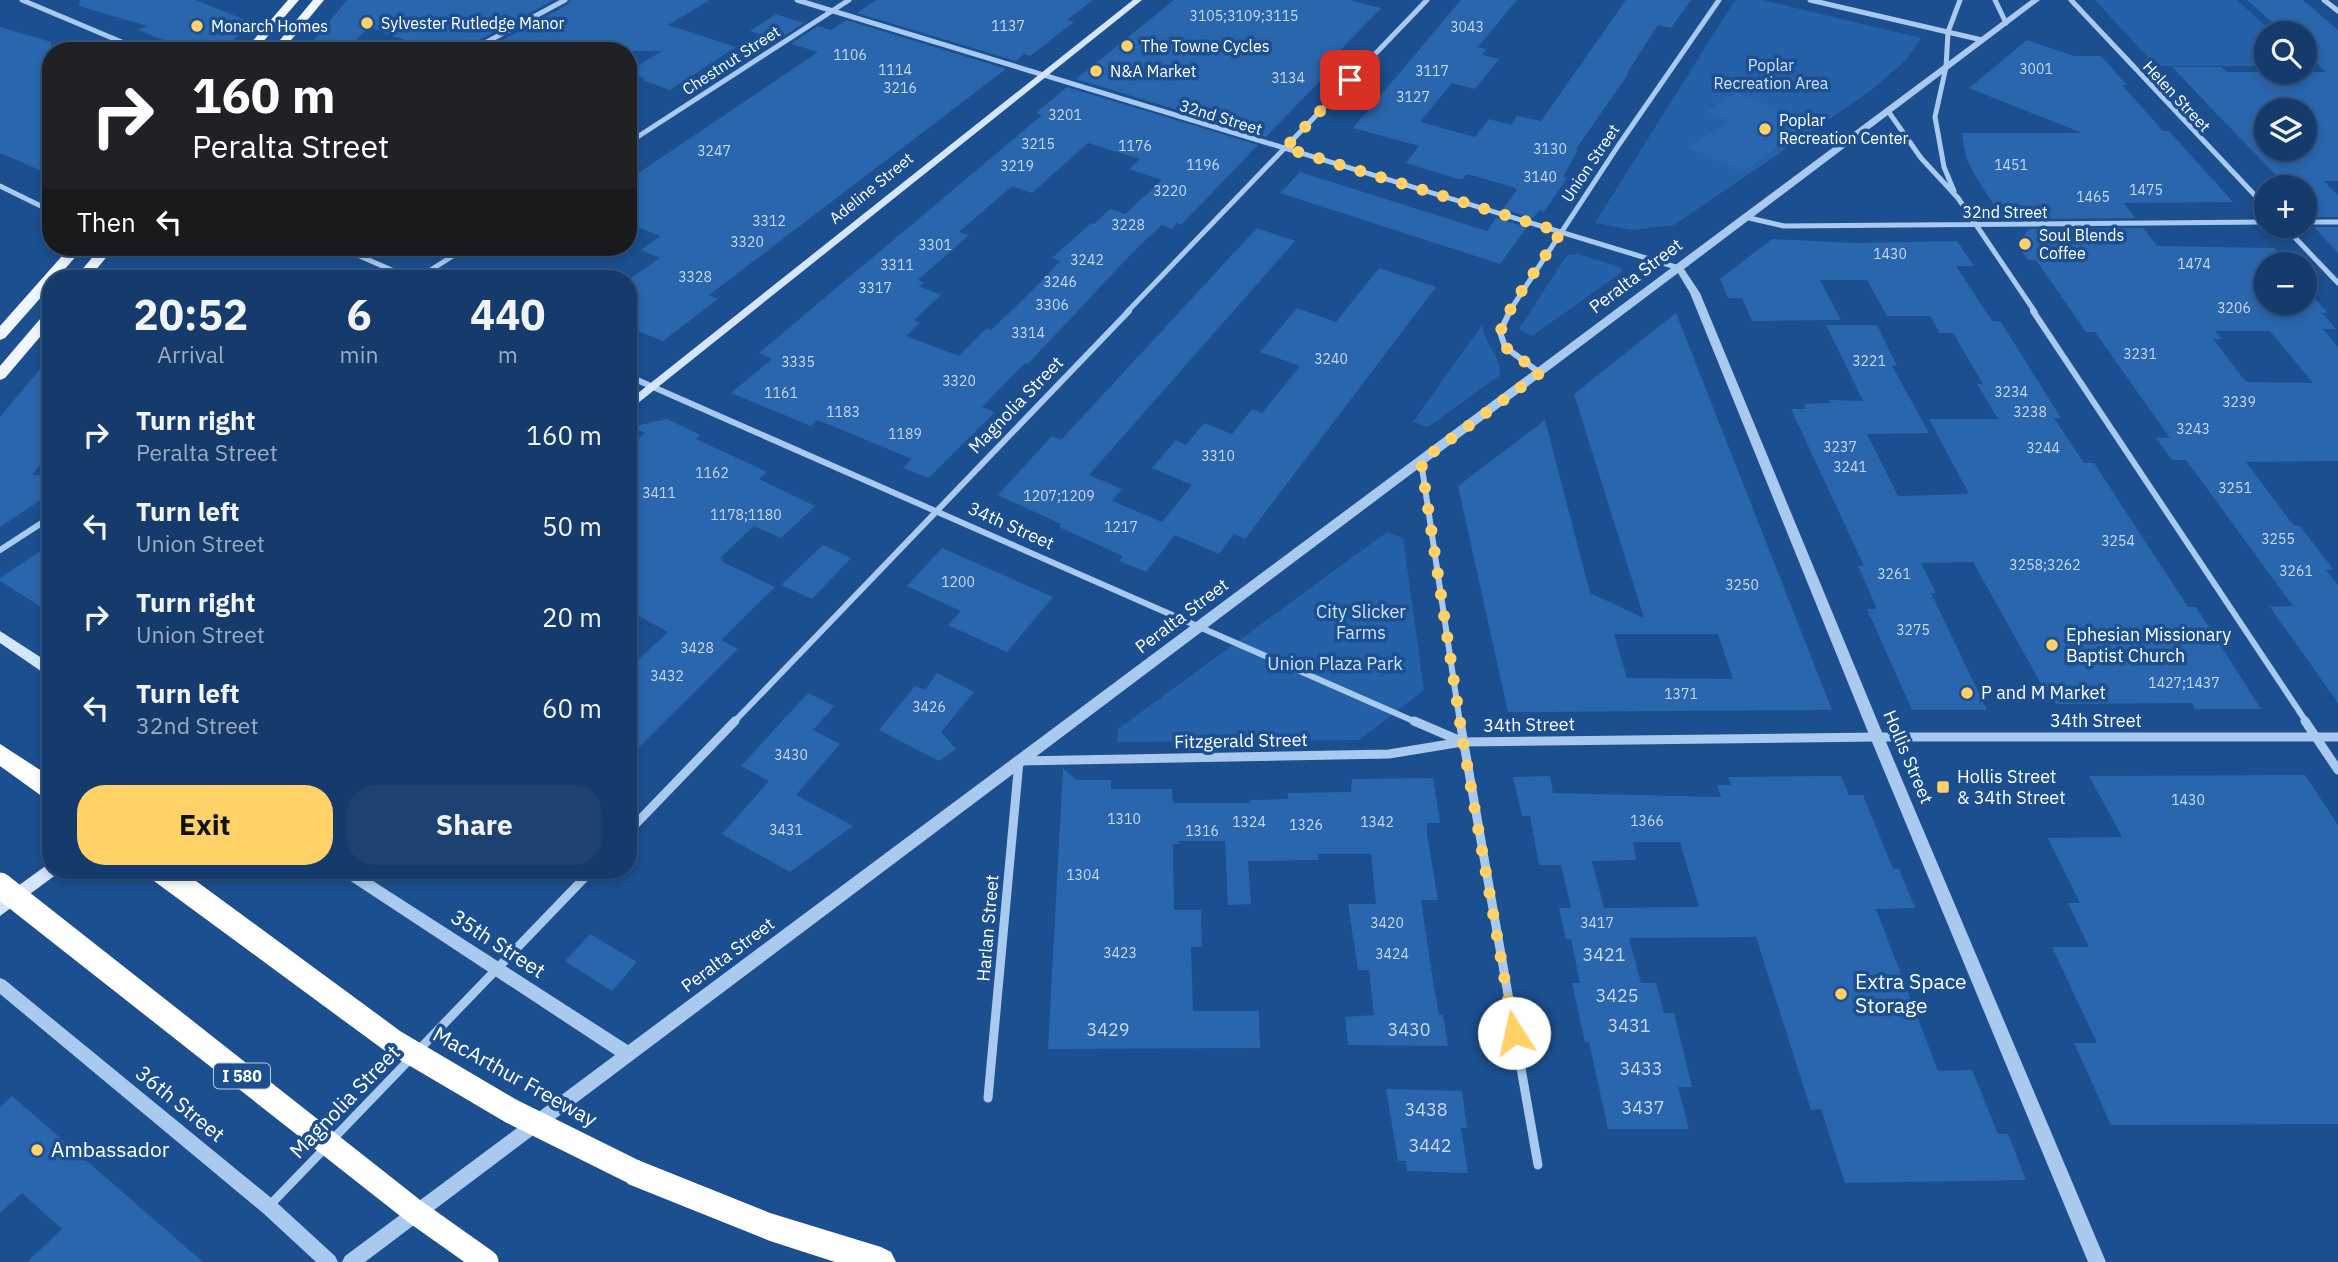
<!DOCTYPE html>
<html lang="en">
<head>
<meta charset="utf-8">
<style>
  :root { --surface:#143b6b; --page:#1d4271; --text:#f1f3f6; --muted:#9dadc1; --line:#33557e; --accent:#ffd166 }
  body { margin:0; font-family:"IBM Plex Sans",sans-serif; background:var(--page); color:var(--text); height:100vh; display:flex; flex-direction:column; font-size:26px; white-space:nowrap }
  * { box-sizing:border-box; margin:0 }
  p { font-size:23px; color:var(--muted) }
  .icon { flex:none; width:38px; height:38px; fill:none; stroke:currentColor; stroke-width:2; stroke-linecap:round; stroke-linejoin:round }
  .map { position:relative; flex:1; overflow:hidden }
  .details { position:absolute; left:42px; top:270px; width:595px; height:609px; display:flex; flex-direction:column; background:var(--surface); border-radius:28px; box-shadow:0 4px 10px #0003,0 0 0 2px var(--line) }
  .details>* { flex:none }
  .hud { position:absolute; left:42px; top:42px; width:595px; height:214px; border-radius:28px; box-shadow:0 4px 10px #0003,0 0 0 2px var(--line); background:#202124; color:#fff; overflow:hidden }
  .controls { position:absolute; left:2254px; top:21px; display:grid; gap:14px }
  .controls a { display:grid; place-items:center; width:63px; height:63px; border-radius:50%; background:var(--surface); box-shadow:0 4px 10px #0003,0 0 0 2px var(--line); font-size:35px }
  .pin { position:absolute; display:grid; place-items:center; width:60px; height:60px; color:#fff; margin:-30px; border-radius:14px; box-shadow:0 4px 10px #0006 }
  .me { position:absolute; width:77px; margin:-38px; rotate:350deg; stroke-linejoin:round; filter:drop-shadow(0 0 5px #0008) }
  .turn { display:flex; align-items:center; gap:24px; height:147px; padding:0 35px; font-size:32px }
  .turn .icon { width:91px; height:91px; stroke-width:2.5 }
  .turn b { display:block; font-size:49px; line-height:60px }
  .then { display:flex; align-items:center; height:66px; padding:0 35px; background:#0003; gap:14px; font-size:26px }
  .eta { display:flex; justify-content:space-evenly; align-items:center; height:119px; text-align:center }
  .eta b { font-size:42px; font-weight:700; line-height:49px }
  .cta { display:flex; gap:14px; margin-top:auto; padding:14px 35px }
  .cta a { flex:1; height:80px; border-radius:28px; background:var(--accent); color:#111; font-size:28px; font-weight:700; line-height:80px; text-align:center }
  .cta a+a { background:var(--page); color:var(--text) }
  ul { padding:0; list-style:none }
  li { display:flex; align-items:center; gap:21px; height:91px; padding:0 35px }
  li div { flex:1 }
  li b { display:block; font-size:26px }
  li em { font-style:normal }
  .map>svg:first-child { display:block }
  .green { fill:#2461a8 }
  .building { fill:#2a66ad; fill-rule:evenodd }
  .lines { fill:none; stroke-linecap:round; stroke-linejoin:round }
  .minor-far2 { stroke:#a9c9ee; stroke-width:5 }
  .minor-far1 { stroke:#a9c9ee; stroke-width:6 }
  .minor { stroke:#a9c9ee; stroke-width:9 }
  .tertiary { fill:#a9c9ee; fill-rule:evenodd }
  .secondary { fill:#d6e6fa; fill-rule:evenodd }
  .primary { fill:#f0f6ff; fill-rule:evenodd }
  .motorway { fill:#fff; fill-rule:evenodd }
  .motorway-bridge { stroke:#fff; stroke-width:25 }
  .route { stroke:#ffd166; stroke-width:12; stroke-dasharray:0 21.6 }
  .poi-dot { fill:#ffd166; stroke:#1b4f8f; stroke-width:2.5 }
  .labels { text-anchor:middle; stroke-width:7; stroke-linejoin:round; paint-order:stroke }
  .number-label { font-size:14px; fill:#cad9ea }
  .far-poi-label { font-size:16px; fill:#fff; stroke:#1b4f8f; text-anchor:start }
  .far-street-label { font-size:16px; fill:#fff; stroke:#1b4f8f }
  .far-park-label { font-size:16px; fill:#cfe3fa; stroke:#1b4f8f }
  .shield { fill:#1b4f8f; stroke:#bbcadd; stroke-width:2 }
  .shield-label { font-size:16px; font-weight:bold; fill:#fff }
  .street-label { font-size:18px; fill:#fff; stroke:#1b4f8f }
  .park-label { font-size:18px; fill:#cfe3fa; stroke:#1b4f8f }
  .poi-label { font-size:18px; fill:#fff; stroke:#1b4f8f; text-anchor:start }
  .near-number-label { font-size:18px; fill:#cad9ea }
  .near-street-label { font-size:21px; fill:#fff; stroke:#1b4f8f }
  .near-poi-label { font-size:21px; fill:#fff; stroke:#1b4f8f; text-anchor:start }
</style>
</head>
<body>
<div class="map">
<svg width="2338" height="1262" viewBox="0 0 2338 1262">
  <rect width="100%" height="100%" fill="#1b4f8f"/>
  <path class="green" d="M1735,0H1762L1921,38L1905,61L1869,92L1674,225L1633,230L1595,223Z
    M2095,0H2237L2273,33H2266V66H2156Z
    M1578,254L1620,267L1622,272L1532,336L1519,329L1567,255Z
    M1482,325C1485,345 1501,355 1500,375L1428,427L1413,422Z
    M1387,532L1403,538L1424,690L1359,740L1117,742L1118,729Z"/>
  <path class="building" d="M80,0H196L250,22L224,51H190L139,30L147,26L79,6Z
    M347,0H554L468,46L465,51H434L369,27L345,51H305Z
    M570,0H710L668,25L736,47L670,90L642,80L645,79L629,71L662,51H482L567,5Z
    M876,0H1093L1067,20L1074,22L1030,56L1024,54L1016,61L857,13Z
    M1174,0H1349L1381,8L1331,60L1338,62L1266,137L1076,79Z
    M1461,0H1517L1478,47L1486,49L1482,55L1499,59L1475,89L1452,83L1420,122L1475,137L1489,119L1511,125L1517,116L1541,121L1626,0H1691L1671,28L1658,25L1627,73H1629L1576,149L1578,150L1563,177L1567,178L1544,212L1539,210L1533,218L1503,209L1517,190L1513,187L1467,174L1462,180L1406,163L1419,146L1353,128Z
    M2247,0H2303L2338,30V181H2324L2338,195V217H2305V187H2287L2172,67H2221L2226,72H2326L2305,52V33H2284ZM2266,110H2305V149H2266Z
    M776,14L804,23L778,40L750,31Z
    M846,20L1006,69L709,295L718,299L663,341L628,327V280L660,258L641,250L660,236L628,223V180L818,52L791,44L818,26L831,30Z
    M0,27L51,42V175L0,153Z
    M2027,40L2074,56H2101L2127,85H2122L2163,131H2169L2233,202L2124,203L2135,218L2037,219L2045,208H1996L1974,174L1966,157L1962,133H2082L1969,88Z
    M1067,87L1258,145L1181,225L1177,223L1172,229L1162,225L1134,251L1028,364L1025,363L982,407L995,412L929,478L903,468L912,459L818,420L811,426L731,393L772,359L759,353L1042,115L1036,113ZM1088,143L1140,159L1129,169L1162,180L1125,214L1110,209L1094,224L1091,223L1052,258L1060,261L1035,288L991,330L987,328L959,356L906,336L920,323L914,320L941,295L919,286L924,283L918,280L969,235L959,232L1012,186L1032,193Z
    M1736,92L1811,124L1743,172L1688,147L1730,122L1707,112Z
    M1300,172L1487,231L1496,218L1527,227L1500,264L1280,193Z
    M2314,227H2338V253Z
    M1257,228L1295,241L1089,475L1122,489L1112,501L1162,522L1192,485L1152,468L1176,440L1186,445L1204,423L1232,434L1252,409L1262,413L1300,366L1260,352L1297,308L1336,322L1379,268L1436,287L1245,539L1234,534L1219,554L1175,535L1146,572L1119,561L1123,556L1059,527L1061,524L998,495L1052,436L1061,440Z
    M2143,228L2157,246L2274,248L2289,264H2266V303H2305V281L2311,289H2306L2328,313H2322L2336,329H2323L2338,347V461L2246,462L2294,526H2300L2333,569L2326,570L2338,585V703L2270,607L2293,606L2186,460H2172L2156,438H2170L2095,332H2086L2036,260H2028L2017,245L2029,229ZM2215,331H2270L2313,383L2246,382L2213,339H2222Z
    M1772,239L1855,243L1957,241L1974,266H1956L1992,321L2001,322L2061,418H2054L2084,463H2094L2188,607H2196L2261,709H2195L2192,703L2056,704L2049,691H2045L1973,562L1921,563L1936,593H1931L1987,710H1912L1867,609H1877L1858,566H1864L1791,409H1806L1804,404L1831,403L1829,400L1863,401L1826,325H1877L1897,366H1892L1929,433L1867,434L1898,496L1969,494L1929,419H1998L1977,384H1983L1953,333H1940L1930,316H1887L1867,280H1820L1841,320L1752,321L1742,298H1728L1720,279Z
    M1676,313L1832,710L1508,712L1458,486L1545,420L1590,593L1644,618L1574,394ZM1614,634H1718L1733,679L1627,678Z
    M51,356V450L32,475L51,476V493L0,527V417Z
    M667,419L700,435L696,439L767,472L759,479L815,506L781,538L754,526L720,558L723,559L721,561L775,587L721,640L738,649L628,758V669L668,632L628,610V448L645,433L631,427Z
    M51,544V613L0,581V578Z
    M823,545L851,558L812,599L781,585Z
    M942,548L1053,597L1007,652L948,625L961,611L907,586Z
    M937,673L974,692L941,732L956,749L939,761L879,730L915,686L925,690Z
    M808,693L834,706L813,730L840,744L796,795L853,826L790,872L722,834L769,781L741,766Z
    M1063,768L1076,780H1111V789H1172L1173,803H1250V800L1288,799V793L1351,792L1352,779L1433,778L1440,823H1427V834L1438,900H1421L1432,975L1439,1015H1443L1448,1046L1348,1045L1345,1017L1374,1015L1369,970H1358L1348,904H1376L1371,854H1318V860L1248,861L1251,904L1228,905L1225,841H1179V844H1173L1174,910H1201L1202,947H1191L1193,1011H1259L1260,1048L1048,1049Z
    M2305,775L2338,825V1124L2111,1125L2074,1043H2097L2052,947H2089L2068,903H2080L2048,838L2122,837L2089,776Z
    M1550,776L1553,793L1721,797L1717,785H1731L1728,777L1841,776L1849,795H1863L1893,869H1899L1915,908L1876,909L1938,1071L1972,1070L1998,1134H2008L2026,1180L1845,1183L1821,1109L1811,1110L1756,937L1629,938L1641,983H1656L1664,1013H1674L1692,1087H1678L1689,1129H1608L1589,1042H1585L1572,983H1580L1571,939H1566L1559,908H1571L1561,865H1539L1530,816H1522L1513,777ZM1633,842H1680L1699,907L1604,908L1592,861L1636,860Z
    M590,934L637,962L612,991L565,961Z
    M1386,1089L1462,1091L1467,1128H1461L1468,1173L1407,1171L1406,1161H1398Z
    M12,1096L203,1262H27L62,1229L22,1193L0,1213V1107Z"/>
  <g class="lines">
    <path class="minor-far2" d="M22,0L143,51
      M797,0L1679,268
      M1810,0L1982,40
      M1995,0L2006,23
      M2071,0L2266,207
      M2324,0L2338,11
      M470,51L565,0
      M1888,111L1921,158L1958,198L2035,312
      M628,143L849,0
      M0,186L51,211
      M1954,191L1944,167L1935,117L1946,67L1948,32L1960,0
      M1745,217L1784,226L2266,222
      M2305,222H2338
      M2284,226L2338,283
      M339,247L410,278
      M418,278L467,247
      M1127,312L1427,0
      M1509,312L1618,146L1719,0"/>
    <path class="minor-far1" d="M1510,311L1500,332L1505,347L1540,373
      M2033,311L2307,723
      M628,376L1418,723
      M1421,461L1460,723
      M0,550L51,517
      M733,723L1129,311"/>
    <path class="minor" d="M1414,721L1463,742L1877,737H2338
      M1460,721L1538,1165
      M2305,721L2338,770
      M628,832L735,721
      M988,1098L1019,761L1389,754L1462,742
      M333,1139L592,870
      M270,1205L325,1148"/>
    <path class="tertiary" d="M2031,0H2040L1684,269L1700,293L1884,737L2106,1262H2088L1870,737L1690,293L1678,273L365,1262H342L345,1256L615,1055L340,874L338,870H356L628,1045Z
      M0,978L5,980L275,1201L335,1256L338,1262H316L263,1213L0,994Z"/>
    <path class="secondary" d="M1133,0H1142L628,411V401Z
      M0,631L51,664V678L0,643Z
      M51,862V870H59L57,874L0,916V899Z"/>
    <path class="primary" d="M288,0H299L255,51H244Z
      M313,0H324L282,51H271Z
      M70,247H84L57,278H51V286L5,338L0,340V326Z
      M101,247H115L89,278H75Z
      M51,311V324L5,378L0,380V366L46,312Z"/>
    <path class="motorway" d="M0,744L51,777V800L43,797L0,766Z
      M638,1160L770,1213L881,1247L891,1252L896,1262H835L770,1241L628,1184L624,1174L628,1164Z"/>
    <path class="motorway-bridge" d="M160,870L394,1042L511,1111L638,1174
      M0,885L414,1211L486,1262"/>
  </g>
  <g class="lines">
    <path class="route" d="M1350,80L1285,148L1561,232L1513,304L1500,332L1505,347L1540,373L1421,461L1463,742L1514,1033"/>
  </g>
  <g class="poi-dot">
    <circle cx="367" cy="23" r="7"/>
    <circle cx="197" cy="26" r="7"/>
    <circle cx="1127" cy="46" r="7"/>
    <circle cx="1096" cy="71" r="7"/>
    <circle cx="1765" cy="129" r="7"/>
    <circle cx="2025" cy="244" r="7"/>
    <circle cx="2052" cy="645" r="7"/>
    <circle cx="1967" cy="693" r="7"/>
    <rect x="1936" y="780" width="14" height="14" rx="3.5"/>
    <circle cx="1841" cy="994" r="7"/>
    <circle cx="37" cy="1150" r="7"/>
  </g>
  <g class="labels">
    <g class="number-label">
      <text x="1244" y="21">3105;3109;3115</text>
      <text x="1008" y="31">1137</text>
      <text x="1467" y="32">3043</text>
      <text x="850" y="60">1106</text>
      <text x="2036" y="74">3001</text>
      <text x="895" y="75">1114</text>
      <text x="1432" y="76">3117</text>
      <text x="1288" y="83">3134</text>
      <text x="900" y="93">3216</text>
      <text x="1413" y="102">3127</text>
      <text x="1065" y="120">3201</text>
      <text x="1038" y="149">3215</text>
      <text x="1135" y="151">1176</text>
      <text x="1550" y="154">3130</text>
      <text x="714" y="156">3247</text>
      <text x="1203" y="170">1196</text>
      <text x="2011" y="170">1451</text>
      <text x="1017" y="171">3219</text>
      <text x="1540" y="182">3140</text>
      <text x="2146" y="195">1475</text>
      <text x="1170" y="196">3220</text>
      <text x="2093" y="202">1465</text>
      <text x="769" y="226">3312</text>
      <text x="1128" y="230">3228</text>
      <text x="747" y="247">3320</text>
      <text x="935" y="250">3301</text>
      <text x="1890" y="259">1430</text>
      <text x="1087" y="265">3242</text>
      <text x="2194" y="269">1474</text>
      <text x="897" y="270">3311</text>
      <text x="695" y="282">3328</text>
      <text x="1060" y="287">3246</text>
      <text x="875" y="293">3317</text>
      <text x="1052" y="310">3306</text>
      <text x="2234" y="313">3206</text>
      <text x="1028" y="338">3314</text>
      <text x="2140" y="359">3231</text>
      <text x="1331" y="364">3240</text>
      <text x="1869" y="366">3221</text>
      <text x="798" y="367">3335</text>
      <text x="959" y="386">3320</text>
      <text x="2011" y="397">3234</text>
      <text x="781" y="398">1161</text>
      <text x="2239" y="407">3239</text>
      <text x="843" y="417">1183</text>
      <text x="2030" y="417">3238</text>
      <text x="2193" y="434">3243</text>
      <text x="905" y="439">1189</text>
      <text x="1840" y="452">3237</text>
      <text x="2043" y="453">3244</text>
      <text x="1218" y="461">3310</text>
      <text x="1850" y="472">3241</text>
      <text x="712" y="478">1162</text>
      <text x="2235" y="493">3251</text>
      <text x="659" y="498">3411</text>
      <text x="1059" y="501">1207;1209</text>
      <text x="746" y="520">1178;1180</text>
      <text x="1121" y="532">1217</text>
      <text x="2278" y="544">3255</text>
      <text x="2118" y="546">3254</text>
      <text x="2045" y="570">3258;3262</text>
      <text x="2296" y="576">3261</text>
      <text x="1894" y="579">3261</text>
      <text x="958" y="587">1200</text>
      <text x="1742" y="590">3250</text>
      <text x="1913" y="635">3275</text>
      <text x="697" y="653">3428</text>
      <text x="667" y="681">3432</text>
      <text x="2184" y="688">1427;1437</text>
      <text x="1681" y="699">1371</text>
      <text x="929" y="712">3426</text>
      <text x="791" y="760">3430</text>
      <text x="2188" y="805">1430</text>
      <text x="1124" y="824">1310</text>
      <text x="1647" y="826">1366</text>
      <text x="1249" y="827">1324</text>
      <text x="1377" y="827">1342</text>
      <text x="1306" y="830">1326</text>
      <text x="786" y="835">3431</text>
      <text x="1202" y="836">1316</text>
      <text x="1083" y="880">1304</text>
      <text x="1387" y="928">3420</text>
      <text x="1597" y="928">3417</text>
      <text x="1120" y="958">3423</text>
      <text x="1392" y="959">3424</text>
    </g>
    <g class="far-poi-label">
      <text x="381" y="29">Sylvester Rutledge Manor</text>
      <text x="211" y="32">Monarch Homes</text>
      <text x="1141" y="52">The Towne Cycles</text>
      <text x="1110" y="77">N&amp;A Market</text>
      <text x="1779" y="126">Poplar<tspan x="1779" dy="18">Recreation Center</tspan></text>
      <text x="2039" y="241">Soul Blends<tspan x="2039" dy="18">Coffee</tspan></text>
    </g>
    <g class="far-street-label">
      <text transform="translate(731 60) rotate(-33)" y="6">Chestnut Street</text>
      <text transform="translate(2177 96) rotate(47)" y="6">Helen Street</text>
      <text transform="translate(1221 117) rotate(17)" y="6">32nd Street</text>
      <text transform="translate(1590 163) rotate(-56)" y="6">Union Street</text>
      <text transform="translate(871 188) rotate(-39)" y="6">Adeline Street</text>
      <text x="2005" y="218">32nd Street</text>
    </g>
    <g class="far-park-label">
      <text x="1771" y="71">Poplar<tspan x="1771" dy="18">Recreation Area</tspan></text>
    </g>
    <rect class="shield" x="214" y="1063.5" width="56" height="25" rx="5"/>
    <g class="shield-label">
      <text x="242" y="1082">I 580</text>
    </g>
    <g class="street-label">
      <text transform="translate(1636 276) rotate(-37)" y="6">Peralta Street</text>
      <text transform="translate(1016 405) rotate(-46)" y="6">Magnolia Street</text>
      <text transform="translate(1011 526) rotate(24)" y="6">34th Street</text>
      <text transform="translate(1182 616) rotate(-37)" y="6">Peralta Street</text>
      <text x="2096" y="727">34th Street</text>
      <text transform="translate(1529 725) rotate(-1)" y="6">34th Street</text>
      <text transform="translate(1241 741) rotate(-1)" y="6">Fitzgerald Street</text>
      <text transform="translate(1908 757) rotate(67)" y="6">Hollis Street</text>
      <text transform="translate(988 928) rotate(-85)" y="6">Harlan Street</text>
      <text transform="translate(728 955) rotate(-37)" y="6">Peralta Street</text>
    </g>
    <g class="park-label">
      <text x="1361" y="618">City Slicker<tspan x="1361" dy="21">Farms</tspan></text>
      <text x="1335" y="670">Union Plaza Park</text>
    </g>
    <g class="poi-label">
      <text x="2066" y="641">Ephesian Missionary<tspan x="2066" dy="21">Baptist Church</tspan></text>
      <text x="1981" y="699">P and M Market</text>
      <text x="1957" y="783">Hollis Street<tspan x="1957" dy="21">&amp; 34th Street</tspan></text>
    </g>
    <g class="near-number-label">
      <text x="1604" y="961">3421</text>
      <text x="1617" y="1002">3425</text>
      <text x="1629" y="1032">3431</text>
      <text x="1108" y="1036">3429</text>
      <text x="1409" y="1036">3430</text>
      <text x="1641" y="1075">3433</text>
      <text x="1643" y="1114">3437</text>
      <text x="1426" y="1116">3438</text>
      <text x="1430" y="1152">3442</text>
    </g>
    <g class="near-street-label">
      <text transform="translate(498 944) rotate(33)" y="7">35th Street</text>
      <text transform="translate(515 1077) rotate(29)" y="7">MacArthur Freeway</text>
      <text transform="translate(345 1102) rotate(-46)" y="7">Magnolia Street</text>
      <text transform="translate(180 1104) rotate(39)" y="7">36th Street</text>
    </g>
    <g class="near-poi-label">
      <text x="1855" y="989">Extra Space<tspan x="1855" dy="24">Storage</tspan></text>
      <text x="51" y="1157">Ambassador</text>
    </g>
  </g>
</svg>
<div class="controls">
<a><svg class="icon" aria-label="search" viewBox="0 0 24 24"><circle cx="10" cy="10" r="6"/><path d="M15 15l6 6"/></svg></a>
<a><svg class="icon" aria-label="layers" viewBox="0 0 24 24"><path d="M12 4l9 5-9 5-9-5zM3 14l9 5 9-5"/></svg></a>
<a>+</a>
<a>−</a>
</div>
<div class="pin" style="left:1350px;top:80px;background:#d93025"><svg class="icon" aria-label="arrive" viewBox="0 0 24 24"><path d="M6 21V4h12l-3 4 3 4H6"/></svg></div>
<svg class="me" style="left:1514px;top:1033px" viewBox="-20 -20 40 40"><circle r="19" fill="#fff"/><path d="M0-13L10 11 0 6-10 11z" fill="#ffd166"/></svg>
<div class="hud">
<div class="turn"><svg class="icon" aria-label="right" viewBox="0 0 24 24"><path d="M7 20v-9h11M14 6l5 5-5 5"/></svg><div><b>160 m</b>Peralta Street</div></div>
<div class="then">Then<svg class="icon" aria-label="left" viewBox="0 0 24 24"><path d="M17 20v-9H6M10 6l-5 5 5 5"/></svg></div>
</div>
<section class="details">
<div class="eta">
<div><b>20:52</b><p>Arrival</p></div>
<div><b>6</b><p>min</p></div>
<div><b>440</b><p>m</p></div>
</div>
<ul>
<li><svg class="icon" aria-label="right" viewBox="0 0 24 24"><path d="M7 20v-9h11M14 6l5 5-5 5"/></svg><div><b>Turn right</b><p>Peralta Street</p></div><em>160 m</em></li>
<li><svg class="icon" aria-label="left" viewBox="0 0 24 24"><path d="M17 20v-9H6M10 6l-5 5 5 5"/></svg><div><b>Turn left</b><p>Union Street</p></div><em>50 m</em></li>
<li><svg class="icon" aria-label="right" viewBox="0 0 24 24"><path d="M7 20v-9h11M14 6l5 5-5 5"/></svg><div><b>Turn right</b><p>Union Street</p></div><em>20 m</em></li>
<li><svg class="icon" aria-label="left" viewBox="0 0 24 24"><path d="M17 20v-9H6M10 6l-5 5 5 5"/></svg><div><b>Turn left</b><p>32nd Street</p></div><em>60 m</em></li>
</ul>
<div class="cta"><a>Exit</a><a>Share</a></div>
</section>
</div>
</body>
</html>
